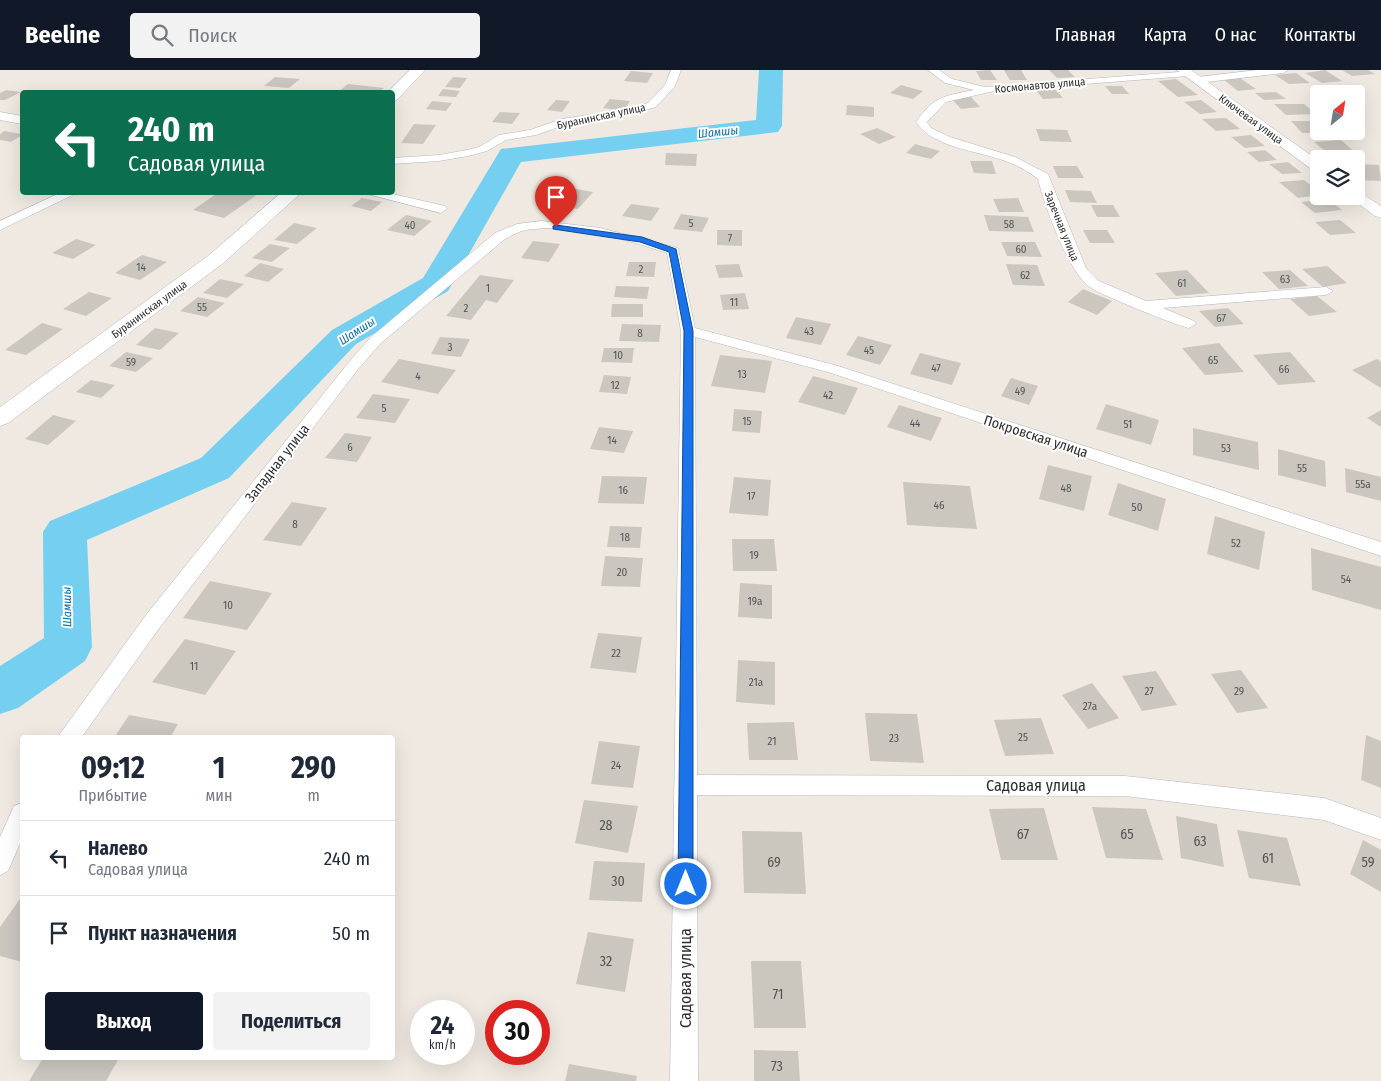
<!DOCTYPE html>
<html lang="ru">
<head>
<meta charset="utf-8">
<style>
  :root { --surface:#fff; --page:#f2f2f3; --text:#1f2937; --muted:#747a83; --line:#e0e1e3; --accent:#111827 }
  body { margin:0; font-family:"Fira Sans Condensed",sans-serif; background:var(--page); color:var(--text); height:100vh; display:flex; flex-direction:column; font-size:19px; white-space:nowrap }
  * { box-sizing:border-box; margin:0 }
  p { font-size:16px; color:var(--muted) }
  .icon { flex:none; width:28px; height:28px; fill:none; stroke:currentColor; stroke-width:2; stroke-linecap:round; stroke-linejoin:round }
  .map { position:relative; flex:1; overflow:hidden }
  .side { position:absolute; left:20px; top:665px; width:375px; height:325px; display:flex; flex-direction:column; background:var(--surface); border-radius:5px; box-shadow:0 5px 20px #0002 }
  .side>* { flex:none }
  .hud { position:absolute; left:20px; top:20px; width:375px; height:105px; border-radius:5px; box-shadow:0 5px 20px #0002; background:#0b6e4f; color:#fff; overflow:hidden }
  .needle { width:32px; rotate:30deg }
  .tools { position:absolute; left:1310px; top:15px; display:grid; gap:10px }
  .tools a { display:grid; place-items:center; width:55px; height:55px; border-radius:5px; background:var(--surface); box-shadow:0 5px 20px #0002; font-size:25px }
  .speed { position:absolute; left:410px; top:930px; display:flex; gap:10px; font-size:25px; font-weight:700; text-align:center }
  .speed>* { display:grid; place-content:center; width:65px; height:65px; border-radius:50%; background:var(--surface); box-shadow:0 5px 20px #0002; line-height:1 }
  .speed small { font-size:12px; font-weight:400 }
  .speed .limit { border:8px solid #d22; background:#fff; color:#111 }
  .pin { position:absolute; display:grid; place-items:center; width:42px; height:42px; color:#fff; margin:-51px -21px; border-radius:50% 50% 50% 0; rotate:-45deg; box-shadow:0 0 5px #0007 }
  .pin .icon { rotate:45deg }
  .me { position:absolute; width:55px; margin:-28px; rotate:0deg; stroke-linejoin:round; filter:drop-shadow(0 0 4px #0008) }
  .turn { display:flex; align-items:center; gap:18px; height:105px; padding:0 25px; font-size:22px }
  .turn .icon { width:65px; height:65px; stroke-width:2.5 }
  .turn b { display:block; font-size:35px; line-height:42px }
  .eta { display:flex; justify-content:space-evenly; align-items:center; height:85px; text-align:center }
  .eta b { font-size:30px; font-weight:700; line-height:35px }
  .action { display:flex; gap:10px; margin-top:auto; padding:10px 25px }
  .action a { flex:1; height:58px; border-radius:5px; background:var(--accent); color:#fff; font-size:20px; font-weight:700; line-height:58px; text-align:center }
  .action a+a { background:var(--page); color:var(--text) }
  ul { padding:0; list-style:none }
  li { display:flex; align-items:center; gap:15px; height:75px; padding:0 25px; border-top:1px solid var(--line) }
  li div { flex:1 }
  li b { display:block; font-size:19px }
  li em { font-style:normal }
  header { display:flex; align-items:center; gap:30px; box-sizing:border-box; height:70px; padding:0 25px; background:var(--accent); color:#fff }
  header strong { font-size:24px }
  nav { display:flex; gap:28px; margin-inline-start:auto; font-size:18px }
  .search { width:350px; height:45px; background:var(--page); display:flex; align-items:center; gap:12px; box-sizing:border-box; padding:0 18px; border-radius:5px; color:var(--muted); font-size:19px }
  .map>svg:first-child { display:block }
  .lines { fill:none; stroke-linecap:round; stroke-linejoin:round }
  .river { fill:#75cff0; fill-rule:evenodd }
  .building { fill:#cbc7bf }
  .minor-casing { stroke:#b4b7c1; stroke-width:1 }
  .tertiary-casing { stroke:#b4b7c1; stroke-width:1 }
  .secondary-casing { stroke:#b4b7c1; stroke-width:1 }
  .minor { fill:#fff; fill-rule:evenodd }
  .tertiary { fill:#fff; fill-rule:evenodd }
  .secondary { fill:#fff; fill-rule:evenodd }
  .route { fill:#1a73e8; stroke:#114b97 }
  .labels { text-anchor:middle; stroke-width:4; stroke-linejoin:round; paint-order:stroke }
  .far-street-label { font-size:11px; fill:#2e2e2e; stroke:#fff }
  .number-label { font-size:11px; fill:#555452 }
  .far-water-label { font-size:12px; font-style:italic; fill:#0d6fa3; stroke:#fff }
  .street-label { font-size:14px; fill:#2e2e2e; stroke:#fff }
  .near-number-label { font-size:14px; fill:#555452 }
  .near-street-label { font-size:16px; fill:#2e2e2e; stroke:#fff }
</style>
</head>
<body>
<header>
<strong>Beeline</strong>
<div class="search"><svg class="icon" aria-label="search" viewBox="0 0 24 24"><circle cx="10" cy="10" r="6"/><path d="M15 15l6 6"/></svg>Поиск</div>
<nav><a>Главная</a><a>Карта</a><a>О нас</a><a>Контакты</a></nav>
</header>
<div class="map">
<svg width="1381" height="1011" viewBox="0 0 1381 1011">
  <rect width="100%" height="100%" fill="#efe9e1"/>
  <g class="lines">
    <path class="river" d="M759,0H783L782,56L778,62L521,92L448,221L356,274L229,408L87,470L92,577L85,591L18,638L0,644V596L44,568L43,462L50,451L201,388L332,260L423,208L501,79L756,50Z"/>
  </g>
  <path class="building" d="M990,0L997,10H981L976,1Z
    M1004,0H1021L1027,10H1010Z
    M1049,0H1068L1075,7L1057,8Z
    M1325,0L1342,11L1322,13L1305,3Z
    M1342,0H1368L1375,4L1352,6Z
    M631,1L653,3L647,13L624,11Z
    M1296,3L1310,13L1289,14L1275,5Z
    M275,7L300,9L289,18L264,16Z
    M453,7L467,8L460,18L445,17Z
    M1240,8L1256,19L1238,21L1223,9Z
    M1176,9L1198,25L1178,27L1158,11Z
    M348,14L384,18L379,22H338Z
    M901,15L923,21L913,29L890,23Z
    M1105,16H1122L1129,24H1112Z
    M1054,18L1063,28L1043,29L1035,19Z
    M443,19L460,21L456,27L438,26Z
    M6,20L21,22L5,30H0V23Z
    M1276,22L1286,29L1264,30L1255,23Z
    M971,27L980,37L961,39L952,29Z
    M610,29L630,31L624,41L603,38Z
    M556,30L570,31L562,42L547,40Z
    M1201,30L1217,42L1200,44L1184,32Z
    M432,31L452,33L446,41L426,39Z
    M1274,34H1304L1316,44L1286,45Z
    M847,35L874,37V47L846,45Z
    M500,42L520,43L512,54L492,52Z
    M1226,48L1240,59L1216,61L1202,49Z
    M1291,51H1319V63H1302Z
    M414,54L436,55L423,74L401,73Z
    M877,58L896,67L879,74L860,64Z
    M1036,59L1067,60L1072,72L1040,71Z
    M4,61L22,64V65L11,72L0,70V64Z
    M1251,65L1265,76L1245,78L1231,67Z
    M1341,70L1359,86L1332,87L1314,72Z
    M915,74L940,81L931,89L906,83Z
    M1265,80L1277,90L1259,92L1247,82Z
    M666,83L697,84L696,96L665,95Z
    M970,91H992L996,104L974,103Z
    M1288,92L1302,103L1282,104L1269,94Z
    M1356,94L1379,95L1381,111L1356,110Z
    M1053,96H1077L1084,108H1058Z
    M1304,110L1319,121V125L1298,128L1279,112Z
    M570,118L593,122L578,139L555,135Z
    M1065,120L1091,121L1097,133L1070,132Z
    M219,122H261L224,148L193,140Z
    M362,128L382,132L371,141L351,136Z
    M1018,128L1024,142H999L993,129Z
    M1328,129L1342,140L1315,143L1301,132Z
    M631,134L660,138L651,151L622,146Z
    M1091,135H1113L1120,147H1097Z
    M681,144L709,148L702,162L673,159Z
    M406,145L432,151L414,166L387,160Z
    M984,145L1028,147L1034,162L989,161Z
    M1340,150L1356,163L1330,165L1315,152Z
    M294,153L317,158L297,174L274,170Z
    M717,160H742V176L717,175Z
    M1083,160H1107L1115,173H1090Z
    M76,169L96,175L73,189L52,183Z
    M533,171L560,174L549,192L521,188Z
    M1001,172H1035L1042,187L1007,186Z
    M270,174L290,178L272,192L252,188Z
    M142,185L167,192L140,210L115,203Z
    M629,192H656L654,207L626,206Z
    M260,193L284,199L268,212L244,206Z
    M739,194L743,207L719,208L715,195Z
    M1006,194L1037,195L1045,216L1013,215Z
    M1327,196L1347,213L1323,217L1302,199Z
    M1187,200L1209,223L1176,226L1155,203Z
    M1290,200L1308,216L1279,219L1262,202Z
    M480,205L514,210L497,233L486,230L471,250L446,246Z
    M220,209L244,214L227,228L203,223Z
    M616,216L649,217L647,229L614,227Z
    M1083,219L1112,231L1097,245L1068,232Z
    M89,222L112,228L86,246L63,239Z
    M745,223L749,239L723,240L720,225Z
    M1317,226L1337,242L1309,246L1290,229Z
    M198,227L225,233L207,247L180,241Z
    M612,234H643V247H611Z
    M1228,238L1244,254L1215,257L1199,241Z
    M796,247L831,254L821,275L786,268Z
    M42,253L63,259L26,285L5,280Z
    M622,254L661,255L659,272L619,271Z
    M155,258L179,263L160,280L136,275Z
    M858,266L892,275L880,295L846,285Z
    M440,267L470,269L461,287L431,284Z
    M1219,273L1244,302L1205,305L1182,278Z
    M604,278H634L632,293L601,292Z
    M126,282L153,288L136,302L109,296Z
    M1290,282L1316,312L1278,315L1253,285Z
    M920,283L961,293L952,315L910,304Z
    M720,285L772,291L765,323L711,316Z
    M399,289L456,300L438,324L381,312Z
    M1377,289L1381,292V318L1352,300Z
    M604,305L631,307L627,324L599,322Z
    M813,306L858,318L845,345L798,332Z
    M1011,308L1038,316L1029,335L1001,326Z
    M91,310L115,315L101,328L76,322Z
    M373,324L410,329L395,353L356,348Z
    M1106,334L1159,350L1151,375L1096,359Z
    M899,335L942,348L931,371L887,357Z
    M734,339L762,341L760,363L732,361Z
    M1381,340V357L1367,348Z
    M53,345L76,351L48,375L25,369Z
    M599,357L633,361L624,383L590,379Z
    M1193,358L1258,372L1259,400L1193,385Z
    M345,363L372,367L357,392L325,388Z
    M1278,379L1325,391L1326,417L1278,405Z
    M1048,395L1092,406L1084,441L1039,429Z
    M1345,398L1381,407V431L1346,422Z
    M602,406L647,407L644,434L598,433Z
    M734,407L771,410L768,446L729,443Z
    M903,412L970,416L977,459L907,455Z
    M1118,413L1166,429L1158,461L1108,445Z
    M292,432L327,438L301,476L263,470Z
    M1215,446L1265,462L1259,500L1207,484Z
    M610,456L642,457L640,478L607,477Z
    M732,469H774L777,501H733Z
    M1311,478L1381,497V540L1312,520Z
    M605,486L643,488L640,517L601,516Z
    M210,511L272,523L247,560L183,548Z
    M740,513L772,515V549L738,547Z
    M598,563L642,567L636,603L590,598Z
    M185,569L236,581L205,625L152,612Z
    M738,590L775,592V635L736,632Z
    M1241,600L1268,638L1237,643L1211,604Z
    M1156,601L1177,635L1142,641L1122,606Z
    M1092,613L1119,648L1088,659L1062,625Z
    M865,643L917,644L924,693L870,691Z
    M129,645L178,654L170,668H114Z
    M1041,648L1054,684L1005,686L994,650Z
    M794,652L798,690H749L747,653Z
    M1366,665L1381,671V718L1361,710Z
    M599,671L640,676L633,718L591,714Z
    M584,730L638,736L628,783L575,773Z
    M1092,737L1146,739L1163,790L1106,788Z
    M1044,738L1058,790H1001L989,739Z
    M1176,746L1217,754L1224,797L1181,788Z
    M1237,760L1287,768L1301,816L1249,808Z
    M742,761L802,762L806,824L744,823Z
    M1363,770L1381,780V822L1350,804Z
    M594,791L645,793L642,832L589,830Z
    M22,826V892L0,886V857Z
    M588,862L634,869L625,922L576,914Z
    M751,891H801L806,958H754Z
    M754,980L798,981L800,1011H754Z
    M43,988H119L106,1011H29Z
    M569,994L637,1006L636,1011H565Z"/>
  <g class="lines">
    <g class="minor-casing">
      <path id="minor" d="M671,0H681L675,16L656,37L621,46L564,55L536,65L506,70L487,81L468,86L439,91L392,94V88L439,85L467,80L479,77L499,65L530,60L562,49L621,40L648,33L665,15Z
        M928,0H939L952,9L985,17L1192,1V5L1188,6L994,21L946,32L927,52L931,58L950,67L1015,87L1048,104L1086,198L1099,211L1146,231L1326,217L1333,221L1326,225L1163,238L1194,251L1196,254L1189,258C1175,255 1095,223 1087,215C1066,195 1045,137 1038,109C1029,102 1019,96 1008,92C978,80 934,79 916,52C934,26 944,26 974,20L945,13Z
        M1257,0H1288L1283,3L1198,13L1193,10L1198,7Z
        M62,122H79L0,160V151Z
        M360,122H384L445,136L447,139L441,143Z
        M542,151L600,158L678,178L695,258L838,296L1381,472V486L828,302L695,267L697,705L1125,706L1324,728L1381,748V770L1324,750L1125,726L697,725L698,1011H670L681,261L667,183C624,169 572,153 526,160C519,161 511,166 505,169L381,273L359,298L160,557L81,668H57L146,545L349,292L371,267L495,163L517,154Z
        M22,733V769L8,801L0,805V767L14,736Z"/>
    </g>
    <g class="tertiary-casing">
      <path id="tertiary" d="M1177,0H1191L1319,91V102L1314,101Z
        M0,42L22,46V54L0,50Z
        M1356,120L1381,136V148L1375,146L1351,128L1349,126H1356Z"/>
    </g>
    <g class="secondary-casing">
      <path id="secondary" d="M410,0H425L397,30L392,31V22H388Z
        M282,122H302L222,194L8,353L0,356V337L208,186Z"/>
    </g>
    <use href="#minor" class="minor"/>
    <use href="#tertiary" class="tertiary"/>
    <use href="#secondary" class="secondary"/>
  </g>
  <path class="route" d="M556,155L642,167L676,179L693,261V814L691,819L686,821L680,819L678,814L684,261L669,182L640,172L553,159V156Z"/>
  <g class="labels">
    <g class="far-street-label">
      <text transform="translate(1040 15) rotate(-5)" y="4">Космонавтов улица</text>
      <text transform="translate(601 46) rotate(-12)" y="4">Буранинская улица</text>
      <text transform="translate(1251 49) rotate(36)" y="4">Ключевая улица</text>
      <text transform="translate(1062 156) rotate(68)" y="4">Заречная улица</text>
      <text transform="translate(149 239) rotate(-36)" y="4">Буранинская улица</text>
    </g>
    <g class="number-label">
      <text x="691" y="157">5</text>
      <text x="1009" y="158">58</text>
      <text x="410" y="159">40</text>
      <text x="730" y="172">7</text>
      <text x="1021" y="183">60</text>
      <text x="141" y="201">14</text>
      <text x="641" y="203">2</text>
      <text x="1025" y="209">62</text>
      <text x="1285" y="213">63</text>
      <text x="1182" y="217">61</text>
      <text x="488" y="222">1</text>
      <text x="734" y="236">11</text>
      <text x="202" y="241">55</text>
      <text x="466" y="242">2</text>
      <text x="1221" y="252">67</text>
      <text x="809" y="265">43</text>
      <text x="640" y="267">8</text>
      <text x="450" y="281">3</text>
      <text x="869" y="284">45</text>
      <text x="618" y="289">10</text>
      <text x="1213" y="294">65</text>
      <text x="131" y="296">59</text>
      <text x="936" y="302">47</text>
      <text x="1284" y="303">66</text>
      <text x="742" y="308">13</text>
      <text x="418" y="310">4</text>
      <text x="615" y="319">12</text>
      <text x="1020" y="325">49</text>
      <text x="828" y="329">42</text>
      <text x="384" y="342">5</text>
      <text x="747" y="355">15</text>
      <text x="915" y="357">44</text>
      <text x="1128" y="358">51</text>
      <text x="612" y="374">14</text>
      <text x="350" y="381">6</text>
      <text x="1226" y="382">53</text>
      <text x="1302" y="402">55</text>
      <text x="1363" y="418">55а</text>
      <text x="1066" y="422">48</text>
      <text x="623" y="424">16</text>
      <text x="751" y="430">17</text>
      <text x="939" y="439">46</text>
      <text x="1137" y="441">50</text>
      <text x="295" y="458">8</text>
      <text x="625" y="471">18</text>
      <text x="1236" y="477">52</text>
      <text x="754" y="489">19</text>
      <text x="622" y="506">20</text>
      <text x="1346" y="513">54</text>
      <text x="755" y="535">19а</text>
      <text x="228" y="539">10</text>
      <text x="616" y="587">22</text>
      <text x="194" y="600">11</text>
      <text x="756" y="616">21а</text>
      <text x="1149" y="625">27</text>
      <text x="1239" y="625">29</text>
      <text x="1090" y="640">27а</text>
      <text x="1023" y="671">25</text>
      <text x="894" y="672">23</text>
      <text x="772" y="675">21</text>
      <text x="616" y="699">24</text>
    </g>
    <g class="far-water-label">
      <text transform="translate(718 62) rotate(-6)" y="4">Шамшы</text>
      <text transform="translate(357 261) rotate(-33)" y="4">Шамшы</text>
      <text transform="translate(67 537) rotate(-91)" y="4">Шамшы</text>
    </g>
    <g class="street-label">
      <text transform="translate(1036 366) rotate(18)" y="5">Покровская улица</text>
      <text transform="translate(277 393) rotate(-52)" y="5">Западная улица</text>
    </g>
    <g class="near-number-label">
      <text x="606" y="760">28</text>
      <text x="1023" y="769">67</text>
      <text x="1127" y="769">65</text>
      <text x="1200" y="776">63</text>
      <text x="1268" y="793">61</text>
      <text x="774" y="797">69</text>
      <text x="1368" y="797">59</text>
      <text x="618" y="816">30</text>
      <text x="606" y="896">32</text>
      <text x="778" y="929">71</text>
      <text x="777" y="1001">73</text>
    </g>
    <g class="near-street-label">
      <text x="1036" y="721">Садовая улица</text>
      <text transform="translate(685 908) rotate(-90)" y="6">Садовая улица</text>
    </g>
  </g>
</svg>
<div class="tools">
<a><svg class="needle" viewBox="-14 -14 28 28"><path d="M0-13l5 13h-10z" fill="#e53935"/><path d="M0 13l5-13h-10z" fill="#747a83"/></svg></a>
<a><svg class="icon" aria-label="layers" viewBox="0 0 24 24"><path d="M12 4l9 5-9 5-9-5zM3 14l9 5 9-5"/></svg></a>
</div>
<div class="speed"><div>24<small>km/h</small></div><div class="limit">30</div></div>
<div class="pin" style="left:556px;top:157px;background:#d93025"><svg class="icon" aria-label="arrive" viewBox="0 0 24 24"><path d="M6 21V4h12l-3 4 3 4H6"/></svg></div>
<svg class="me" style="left:686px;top:814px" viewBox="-20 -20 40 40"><circle r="17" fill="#1a73e8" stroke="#fff" stroke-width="3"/><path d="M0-11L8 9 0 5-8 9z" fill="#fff"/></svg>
<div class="hud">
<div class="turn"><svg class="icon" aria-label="left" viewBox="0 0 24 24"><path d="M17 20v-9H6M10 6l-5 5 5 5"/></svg><div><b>240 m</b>Садовая улица</div></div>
</div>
<section class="side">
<div class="eta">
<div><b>09:12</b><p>Прибытие</p></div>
<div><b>1</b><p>мин</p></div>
<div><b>290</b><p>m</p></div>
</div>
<ul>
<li><svg class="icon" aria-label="left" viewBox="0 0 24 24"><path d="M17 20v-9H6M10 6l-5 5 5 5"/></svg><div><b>Налево</b><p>Садовая улица</p></div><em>240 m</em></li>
<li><svg class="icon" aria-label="arrive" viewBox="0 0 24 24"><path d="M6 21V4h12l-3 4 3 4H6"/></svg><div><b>Пункт назначения</b></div><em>50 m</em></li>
</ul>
<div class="action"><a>Выход</a><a>Поделиться</a></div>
</section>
</div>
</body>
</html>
